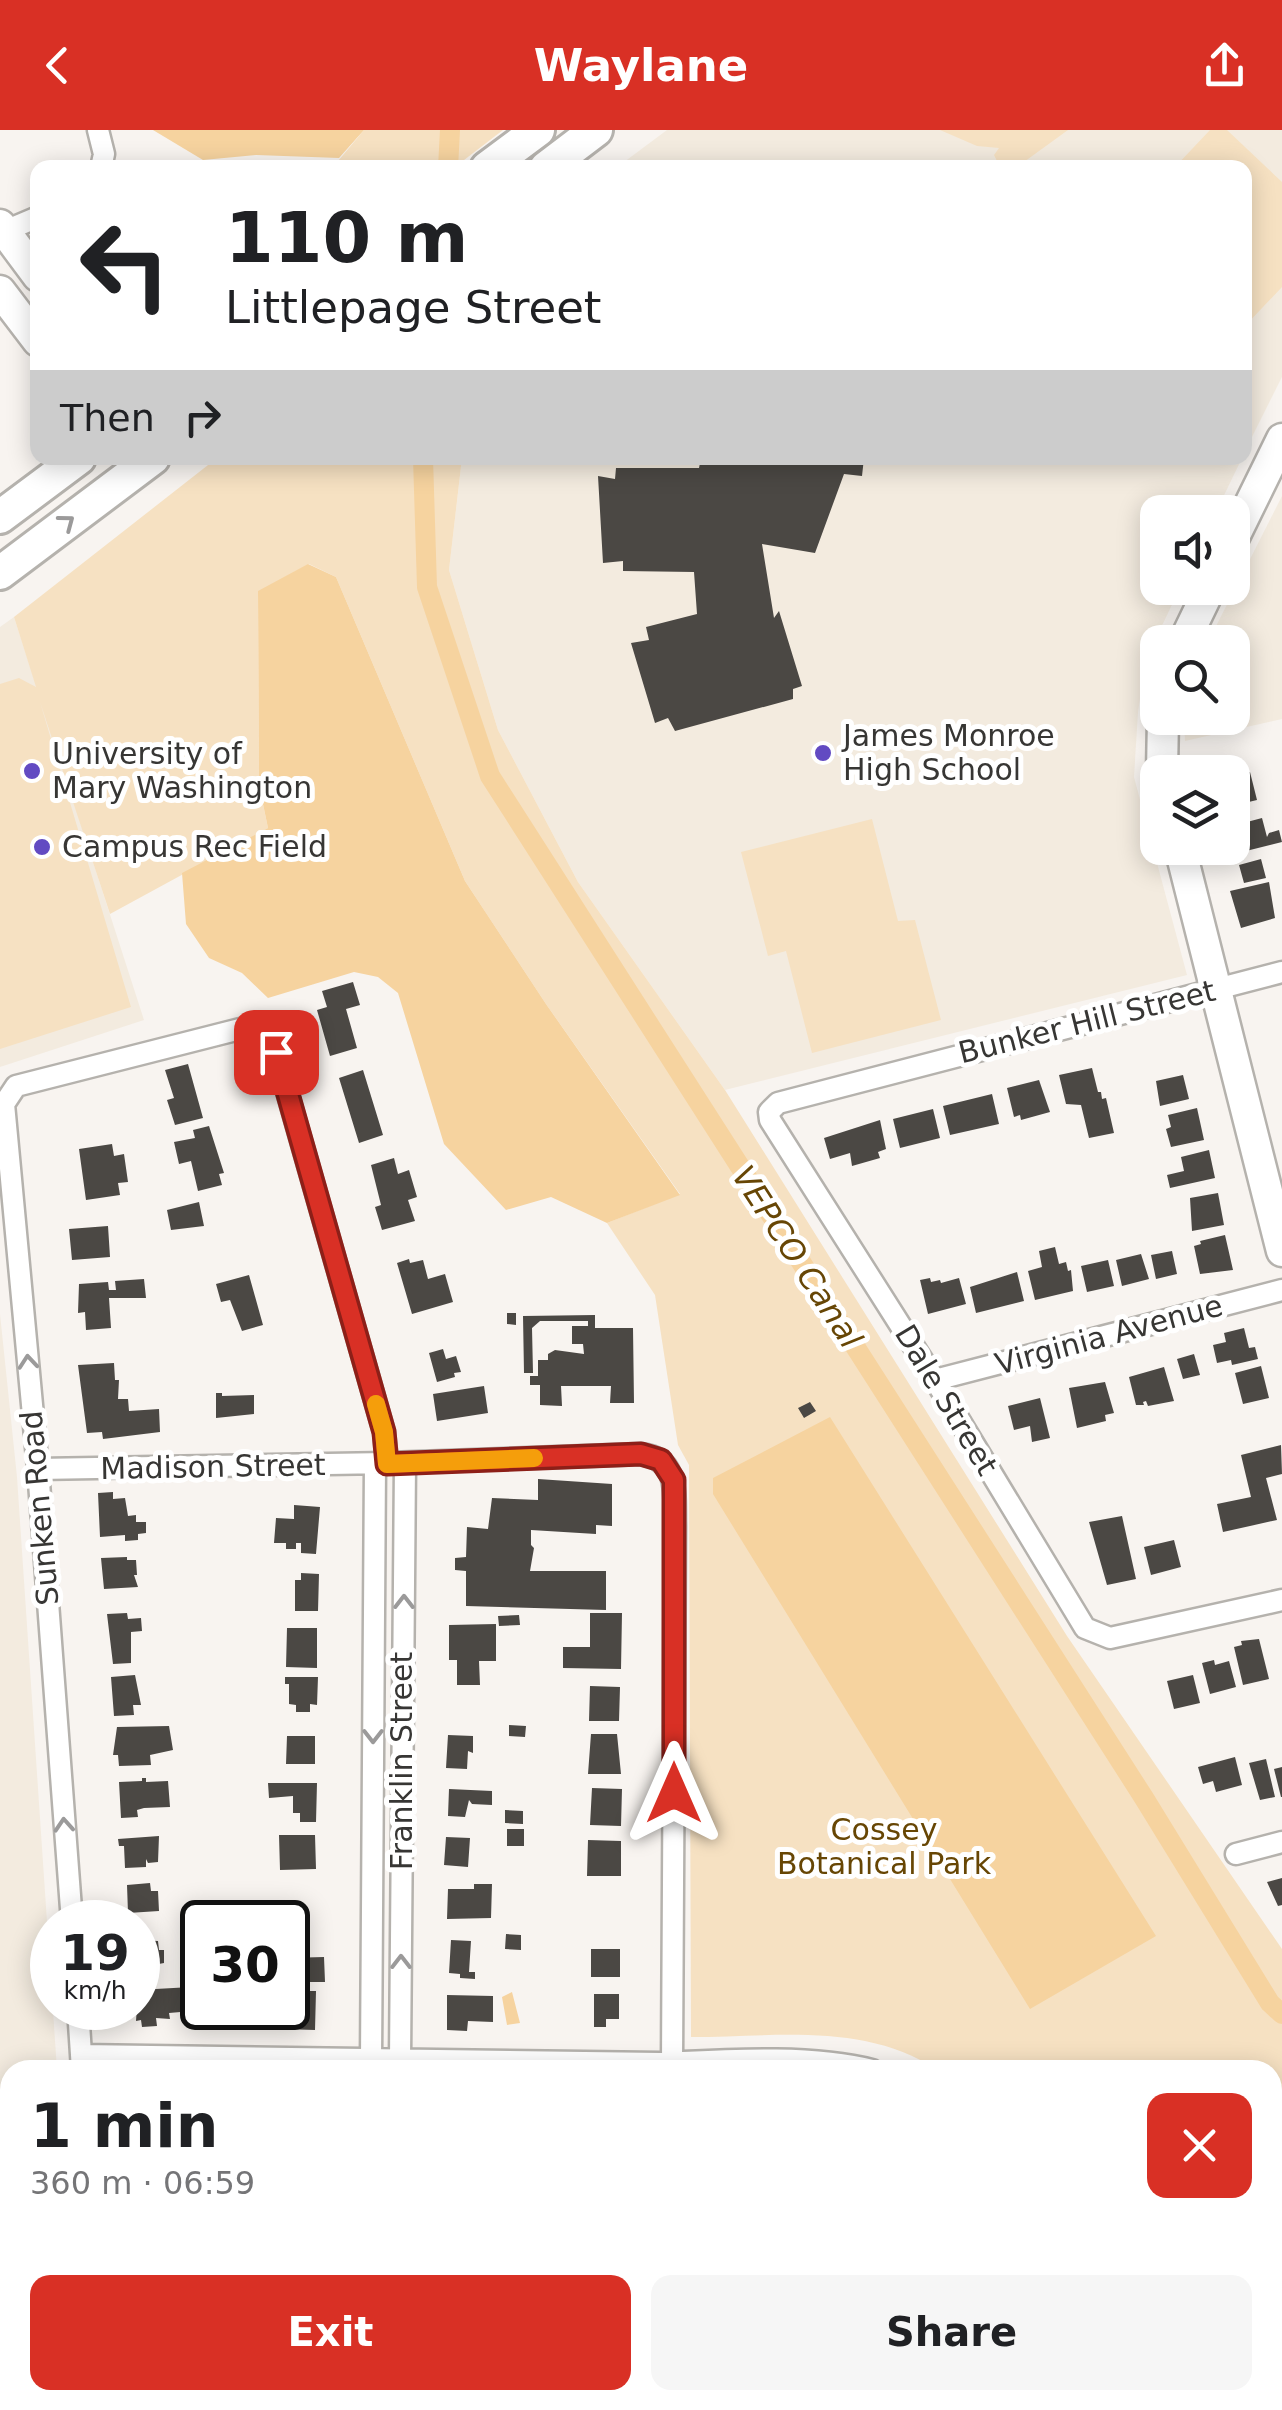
<!DOCTYPE html>
<html lang="en">
<head>
<meta charset="utf-8">
<style>
  :root { --surface:#fff; --page:#f6f6f6; --text:#202124; --muted:#757577; --accent:#d93025 }
  body { margin:0; font-family:"DejaVu Sans",sans-serif; background:var(--page); color:var(--text); height:100vh; display:flex; flex-direction:column; font-size:38px; white-space:nowrap }
  * { box-sizing:border-box; margin:0 }
  p { font-size:32px; color:var(--muted) }
  .icon { flex:none; width:55px; height:55px; fill:none; stroke:currentColor; stroke-width:2; stroke-linecap:round; stroke-linejoin:round }
  .map { position:relative; flex:1; overflow:hidden }
  .drawer { position:absolute; left:0px; top:1930px; width:1282px; height:350px; display:flex; flex-direction:column; background:var(--surface); border-radius:30px 30px 0 0; box-shadow:0 5px 25px #0003 }
  .drawer>* { flex:none }
  .hud { position:absolute; left:30px; top:30px; width:1222px; height:305px; border-radius:20px; box-shadow:0 5px 25px #0003; background:#fff; color:var(--text); overflow:hidden }
  .controls { position:absolute; left:1140px; top:365px; display:grid; gap:20px }
  .controls a { display:grid; place-items:center; width:110px; height:110px; border-radius:20px; background:var(--surface); box-shadow:0 5px 25px #0003; font-size:50px }
  .speed { position:absolute; left:30px; top:1770px; display:flex; gap:20px; font-size:50px; font-weight:700; text-align:center }
  .speed>* { display:grid; place-content:center; width:130px; height:130px; border-radius:50%; background:var(--surface); box-shadow:0 5px 25px #0003; line-height:1 }
  .speed small { font-size:25px; font-weight:400 }
  .speed .limit { border:5px solid #111; border-radius:15px; background:#fff; color:#111 }
  .pin { position:absolute; display:grid; place-items:center; width:85px; height:85px; color:#fff; margin:-42px; border-radius:20px; box-shadow:0 5px 15px #0006 }
  .me { position:absolute; width:110px; margin:-55px; rotate:0deg; stroke-linejoin:round; filter:drop-shadow(0 0 8px #0008) }
  .turn { display:flex; align-items:center; gap:35px; height:210px; padding:0 30px; font-size:45px }
  .turn .icon { width:130px; height:130px; stroke-width:2.5 }
  .turn b { display:block; font-size:70px; line-height:85px }
  .then { display:flex; align-items:center; height:95px; padding:0 30px; background:#0003; gap:20px; font-size:38px }
  .round { display:grid; place-items:center; flex:none; width:105px; height:105px; border-radius:20px; background:var(--page) }
  .headline { display:flex; align-items:center; justify-content:space-between; height:170px; padding:0 30px }
  h1 { font-size:60px; font-weight:800; line-height:75px }
  .button { display:flex; gap:20px; margin-top:auto; padding:20px 30px }
  .button a { flex:1; height:115px; border-radius:20px; background:var(--accent); color:#fff; font-size:40px; font-weight:800; line-height:115px; text-align:center }
  .button a+a { background:var(--page); color:var(--text) }
  header { display:flex; justify-content:space-between; align-items:center; height:130px; padding:0 30px; background:var(--accent); color:#fff; font-size:45px; font-weight:800 }
  .map>svg:first-child { display:block }
  .built { fill:#f3ebdf }
  .green { fill:#f6e1c2 }
  .water { fill:#f6d39f }
  .lines { fill:none; stroke-linecap:round; stroke-linejoin:round }
  .canal { stroke:#f6d39f; stroke-width:20 }
  .building { fill:#4b4844 }
  .street-casing { stroke:#b5b2ad; stroke-width:25 }
  .secondary-casing { stroke:#b5b2ad; stroke-width:35 }
  .primary-casing { stroke:#b5b2ad; stroke-width:38 }
  .street { stroke:#fff; stroke-width:20 }
  .secondary { stroke:#fff; stroke-width:30 }
  .primary { stroke:#fff; stroke-width:32 }
  .oneway { stroke:#9b9a9a }
  .route-casing { stroke:#8d1f18; stroke-width:25 }
  .route { stroke:#d93025; stroke-width:18 }
  .slow { stroke:#f59e0b; stroke-width:18 }
  .poi-dot { fill:#624ac2; stroke:#fff; stroke-width:4 }
  .labels { text-anchor:middle; stroke-width:10; stroke-linejoin:round; paint-order:stroke }
  .poi-label { font-size:30px; fill:#373634; stroke:#fff; text-anchor:start }
  .street-label { font-size:30px; fill:#373634; stroke:#fff }
  .park-label { font-size:30px; fill:#674604; stroke:#fff }
  .water-label { font-size:32px; font-style:italic; fill:#674605; stroke:#fff }
</style>
</head>
<body>
<header><svg class="icon" aria-label="back" viewBox="0 0 24 24"><path d="M15 5l-7 7 7 7"/></svg>Waylane<svg class="icon" aria-label="share" viewBox="0 0 24 24"><path d="M12 15V3M7 8l5-5 5 5M5 13v7h14v-7"/></svg></header>
<div class="map">
<svg width="1282" height="2280" viewBox="0 0 1282 2280">
  <rect width="100%" height="100%" fill="#f8f4f0"/>
  <path class="built" d="M667,0H1282V247L1245,321V38H616Z
    M462,328H1242L1216,382H1158V458H1180L1146,529L1138,582L1134,647L1187,845L725,960L578,752L498,600L449,440Z
    M1282,366V589L1185,611L1184,588H1232V512H1208Z
    M14,487L144,890L0,937V497Z
    M0,1184L17,1347L57,1940H10V2270H78V2280H0Z"/>
  <path class="green" d="M364,0H503L455,37H333Z
    M940,0H1068L1017,37H1000L994,25L999,18L977,16Z
    M1210,0H1227L1282,52V157L1245,196V38L1175,37Z
    M217,328H462L449,440L498,600L578,752L725,960L1067,1506L1282,1819V2004L1273,2017L1272,1940H937C866,1892 773,1907 691,1907L689,1335L678,1315L655,1165L607,1093L680,1064L546,874L465,751L336,447L309,434L258,462L259,655L268,698L110,784L40,572L131,877L0,919V554L19,548L36,557L14,487Z
    M872,689L898,791L915,790L941,890L812,923L786,821L768,826L741,722Z
    M1273,2212H1282V2280H1002V2270H1272Z
    M670,2270H838V2280H671Z"/>
  <path class="water" d="M153,0H364L339,28L256,25L203,30Z
    M308,434L336,447L465,751L546,874L680,1065L607,1093L551,1067L506,1080L444,1014L398,863L378,847L354,842L268,868L242,843L209,828L186,794L182,743L268,698L259,655L258,461Z
    M830,1287L1156,1806L1030,1879L713,1364V1348Z
    M512,1862L520,1893L507,1895L502,1867Z"/>
  <g class="lines">
    <path class="canal" d="M448,38L450,0
      M423,328L427,457L490,646L1144,1668L1270,1873L1282,1884"/>
  </g>
  <path class="building" d="M701,328H864L862,346L844,344L815,423L762,414L774,488L779,481L802,556L793,559V569L675,601L668,588L655,593L631,513L649,510L646,497L697,484L694,442L623,441V431L603,433L598,346L615,349L616,338H699Z
    M1250,642L1257,670L1232,676V647Z
    M1262,688L1267,707L1269,703L1279,700L1282,712L1238,723L1232,696Z
    M1261,729L1266,748L1244,753L1239,735Z
    M1269,752L1275,788L1241,798L1230,761Z
    M353,852L360,875L346,879L357,918L330,926L317,880L327,877L322,861Z
    M188,934L203,988L175,995L167,970L174,968L165,940Z
    M1092,938L1098,962H1101L1102,969L1106,968L1114,1003L1089,1008L1081,975L1066,974L1059,945Z
    M363,940L383,1005L359,1013L339,948Z
    M1183,945L1189,969L1160,976L1156,951Z
    M1039,950L1050,982L1021,990L1020,985L1014,987L1007,958Z
    M992,964L999,994L950,1005L943,976Z
    M1197,978L1204,1010L1171,1017L1166,999L1171,997L1168,985Z
    M933,979L940,1008L900,1018L893,989Z
    M880,990L886,1019L878,1022L880,1028L852,1036L850,1023L830,1029L824,1008Z
    M209,996L224,1043L219,1044L222,1055L198,1061L191,1031L179,1034L174,1012L195,1008L193,1000Z
    M112,1014L114,1026L124,1024L128,1052L118,1053L120,1065L86,1070L79,1019Z
    M1209,1020L1215,1048L1170,1058L1167,1045L1184,1041L1181,1027Z
    M394,1028L398,1044L409,1040L417,1067L408,1070L415,1091L382,1100L375,1077L381,1075L371,1035Z
    M1218,1063L1224,1095L1192,1101L1190,1068Z
    M199,1072L204,1096L171,1100L167,1080Z
    M108,1096L110,1127L72,1130L69,1099Z
    M1225,1105L1233,1140L1200,1144L1194,1116L1201,1114L1200,1111Z
    M1055,1117L1059,1134L1066,1132L1068,1141L1071,1140L1073,1161L1035,1170L1028,1141L1042,1137L1039,1121Z
    M1172,1121L1177,1144L1156,1149L1151,1125Z
    M1141,1124L1149,1149L1122,1156L1116,1130Z
    M409,1129L410,1133L423,1130L428,1149L445,1144L453,1172L412,1184L397,1133Z
    M1108,1130L1114,1156L1087,1162L1081,1136Z
    M1017,1142L1024,1171L976,1183L970,1157Z
    M249,1145L263,1195L242,1201L230,1170L221,1172L216,1154Z
    M930,1148L931,1152L940,1150L941,1153L959,1148L966,1174L928,1184L920,1150Z
    M144,1149L146,1168H109L111,1198L86,1200L85,1182L78,1183L79,1154L108,1152L109,1160H116L115,1151Z
    M507,1183H516V1195L507,1194Z
    M595,1185V1198H633L634,1273H610L611,1256H561L562,1276L540,1275V1255H530V1246H538V1230H548V1224L555,1220L584,1224L583,1214H572V1196H588V1191H540L532,1198L533,1243H524L523,1186Z
    M1244,1198L1249,1218L1255,1217L1258,1229L1232,1235L1231,1230L1217,1233L1213,1215L1226,1212L1224,1203Z
    M443,1219L446,1229L456,1226L461,1242L454,1243L455,1247L437,1252L429,1223Z
    M1194,1224L1200,1245L1183,1249L1177,1229Z
    M114,1233L115,1250H119L118,1269H128L129,1281L159,1279L160,1302L103,1309L102,1302L87,1303L78,1235Z
    M1261,1236L1269,1268L1243,1274L1235,1243Z
    M1164,1237L1174,1271L1148,1276L1146,1271L1143,1272L1144,1275H1136L1129,1247Z
    M1105,1252L1114,1283L1105,1285L1106,1291L1077,1298L1069,1258Z
    M484,1256L488,1283L437,1291L433,1264Z
    M216,1263H222V1266L254,1265V1284L216,1288Z
    M1040,1268L1050,1308L1032,1312L1030,1296L1014,1300L1008,1276Z
    M810,1272L816,1281L804,1288L798,1278Z
    M1281,1315L1282,1344L1266,1348L1277,1390L1223,1402L1217,1374L1251,1367L1241,1325Z
    M538,1349L612,1354V1396L596,1395V1404L531,1400V1415L534,1418L530,1441H606V1480L466,1476V1441L455,1440V1428L466,1427L467,1397L488,1399L492,1368L538,1370Z
    M113,1362V1369L125,1368L128,1386L136,1385V1392H146V1403L138,1404V1410L125,1411V1405L100,1407L98,1363Z
    M294,1375L320,1377L316,1424L301,1423V1413H296V1419H286V1413H274L276,1388L294,1389Z
    M1122,1386L1136,1449L1107,1455L1089,1392Z
    M1174,1410L1181,1437L1151,1445L1144,1417Z
    M127,1427V1430H136L137,1445H134L138,1457L104,1459L101,1428Z
    M301,1443L319,1444L318,1481H295V1450H301Z
    M127,1483L128,1489L141,1488L142,1501L131,1502V1533L113,1534L107,1484Z
    M590,1483H622L621,1539L563,1538V1517H590Z
    M519,1485L520,1495L499,1496L498,1486Z
    M496,1494V1531H479L480,1555H457V1530H449V1495Z
    M287,1498H317V1538L286,1537Z
    M1259,1509L1269,1549L1243,1555L1234,1517L1242,1515L1241,1511Z
    M1214,1530L1215,1535L1229,1531L1236,1557L1210,1564L1202,1533Z
    M135,1545L141,1575H133L134,1585L114,1586L111,1547Z
    M1193,1545L1200,1573L1174,1579L1167,1551Z
    M285,1547H318L317,1575L310,1574V1582H296V1575L289,1574V1554H285Z
    M590,1556L620,1557L619,1591H589Z
    M509,1595L526,1596L525,1607L509,1606Z
    M169,1596L173,1620L150,1625L151,1635L119,1636L118,1625H113L117,1597Z
    M591,1604H617L621,1644H588Z
    M448,1605L473,1606V1623L468,1621L467,1639L446,1638Z
    M287,1606H315V1634H286Z
    M1235,1627L1242,1655L1216,1662L1213,1651L1203,1654L1198,1637Z
    M1266,1629L1275,1667L1260,1670L1249,1633Z
    M1282,1637V1667H1281L1274,1639Z
    M142,1648H146V1652L168,1651L170,1677L144,1678L137,1680L138,1687L121,1688L119,1652L142,1651Z
    M268,1653H317L316,1692H300V1683H293V1666L269,1668Z
    M592,1658L622,1659L621,1696L590,1695Z
    M449,1659L492,1661V1675L472,1674L469,1670L465,1687L448,1686Z
    M505,1680L523,1681V1694L505,1693Z
    M507,1699H524V1716H507Z
    M279,1705H315L316,1739L280,1740Z
    M159,1706L158,1732L148,1733L146,1729V1737L125,1738L124,1716H119L118,1709Z
    M446,1707L470,1708L468,1737L444,1735Z
    M588,1710L621,1711V1746H587Z
    M1282,1748V1775L1278,1776L1267,1752Z
    M150,1753L151,1761H158L159,1781L128,1783L127,1755Z
    M474,1754H492L491,1788L447,1789L448,1759H474Z
    M506,1804L521,1805V1820L505,1819Z
    M138,1810L158,1811L159,1820H164V1833L148,1836L149,1844L138,1845Z
    M451,1810L471,1811L469,1842H475V1849L460,1848V1844L449,1843Z
    M591,1819H620V1847H591Z
    M324,1827L325,1852H288V1828Z
    M191,1857L192,1881L169,1883L170,1889L156,1888L157,1896L142,1897L141,1890L136,1891L138,1860Z
    M288,1861H316L315,1900L281,1899V1886H286L288,1878Z
    M594,1864H619V1889H606V1897H594Z
    M447,1865L493,1866V1892L468,1891L467,1901L447,1900Z
    M1272,2094H1282V2135H1272Z
    M146,2270H175V2280H146Z
    M429,2270H472V2279H453L454,2274H429Z
    M577,2270H619V2280H577Z"/>
  <g class="lines">
    <g class="street-casing">
      <path id="street" d="M98,0L104,24L101,38
        M5,101L38,87
        M1282,842L778,973L769,982L770,990L935,1250L1085,1498L1110,1508L1282,1470
        M935,1250L1282,1160
        M38,1339L387,1333L641,1324C680,1328 674,1366 675,1396L672,1933
        M1236,1724L1282,1712
        M72,1792L38,1339L4,974L16,956L240,899L262,906L276,923L384,1302L387,1333
        M78,1878L82,1940
        M81,1925L660,1933C724,1930 811,1924 872,1940
        M371,1930L375,1334
        M400,1930L405,1333
        M1272,2186H1282
        M102,2270V2280
        M660,2270V2280
        M386,2280V2270
        M988,2280V2270"/>
    </g>
    <g class="secondary-casing">
      <path id="secondary" d="M0,95L38,146
        M0,161L38,211
        M1232,411L1282,309
        M1184,512L1210,458
        M1162,642L1163,588
        M1180,718L1282,1121"/>
    </g>
    <g class="primary-casing">
      <path id="primary" d="M487,38L538,0
        M546,38L596,0
        M0,387L79,328
        M0,443L153,328"/>
    </g>
    <use href="#street" class="street"/>
    <use href="#secondary" class="secondary"/>
    <use href="#primary" class="primary"/>
  </g>
  <defs><path id="oneway-chevron" d="M-2-3.5L2.5 0L-2 3.5" fill="none" stroke-width="1.6" stroke-linecap="round" stroke-linejoin="round" transform="scale(2.5)"/></defs>
  <g class="oneway">
    <use href="#oneway-chevron" transform="translate(67 392) rotate(-37)"/>
    <use href="#oneway-chevron" transform="translate(28 1232) rotate(-95)"/>
    <use href="#oneway-chevron" transform="translate(404 1472) rotate(-90)"/>
    <use href="#oneway-chevron" transform="translate(373 1606) rotate(90)"/>
    <use href="#oneway-chevron" transform="translate(64 1695) rotate(-94)"/>
    <use href="#oneway-chevron" transform="translate(401 1832) rotate(-90)"/>
  </g>
  <g class="lines">
    <g class="route-casing">
      <path id="route" d="M276,922L384,1302L387,1334L641,1324L661,1330L674,1350V1663"/>
    </g>
    <use href="#route" class="route"/>
    <path class="slow" d="M376,1274L384,1302L387,1334L534,1328"/>
  </g>
  <g class="poi-dot">
    <circle cx="823" cy="623" r="10"/>
    <circle cx="32" cy="641" r="10"/>
    <circle cx="42" cy="717" r="10"/>
  </g>
  <g class="labels">
    <g class="poi-label">
      <text x="843" y="616">James Monroe<tspan x="843" dy="34">High School</tspan></text>
      <text x="52" y="634">University of<tspan x="52" dy="34">Mary Washington</tspan></text>
      <text x="62" y="727">Campus Rec Field</text>
    </g>
    <g class="street-label">
      <text transform="translate(1087 892) rotate(-14)" y="10">Bunker Hill Street</text>
      <text transform="translate(1109 1205) rotate(-15)" y="10">Virginia Avenue</text>
      <text transform="translate(946 1270) rotate(59)" y="10">Dale Street</text>
      <text transform="translate(213 1337) rotate(-1)" y="10">Madison Street</text>
      <text transform="translate(40 1378) rotate(-95)" y="10">Sunken Road</text>
      <text transform="translate(402 1631) rotate(-90)" y="10">Franklin Street</text>
    </g>
    <g class="park-label">
      <text x="884" y="1710">Cossey<tspan x="884" dy="34">Botanical Park</tspan></text>
    </g>
    <g class="water-label">
      <text transform="translate(797 1127) rotate(57)" y="11">VEPCO Canal</text>
    </g>
  </g>
</svg>
<div class="controls">
<a><svg class="icon" aria-label="sound" viewBox="0 0 24 24"><path d="M4 9h4l5-4v14l-5-4H4zM17 9q2 3 0 6"/></svg></a>
<a><svg class="icon" aria-label="search" viewBox="0 0 24 24"><circle cx="10" cy="10" r="6"/><path d="M15 15l6 6"/></svg></a>
<a><svg class="icon" aria-label="layers" viewBox="0 0 24 24"><path d="M12 4l9 5-9 5-9-5zM3 14l9 5 9-5"/></svg></a>
</div>
<div class="speed"><div>19<small>km/h</small></div><div class="limit">30</div></div>
<div class="pin" style="left:276px;top:922px;background:#d93025"><svg class="icon" aria-label="arrive" viewBox="0 0 24 24"><path d="M6 21V4h12l-3 4 3 4H6"/></svg></div>
<svg class="me" style="left:674px;top:1663px" viewBox="-20 -20 40 40"><path d="M0-17L14 15 0 8-14 15z" fill="#d93025" stroke="#fff" stroke-width="4"/></svg>
<div class="hud">
<div class="turn"><svg class="icon" aria-label="left" viewBox="0 0 24 24"><path d="M17 20v-9H6M10 6l-5 5 5 5"/></svg><div><b>110 m</b>Littlepage Street</div></div>
<div class="then">Then<svg class="icon" aria-label="right" viewBox="0 0 24 24"><path d="M7 20v-9h11M14 6l5 5-5 5"/></svg></div>
</div>
<section class="drawer">
<div class="headline"><div><h1>1 min</h1><p>360 m · 06:59</p></div><a class="round" style="background:#d93025;color:#fff"><svg class="icon" aria-label="close" viewBox="0 0 24 24"><path d="M6 6l12 12M18 6L6 18"/></svg></a></div>
<div class="button"><a>Exit</a><a>Share</a></div>
</section>
</div>
</body>
</html>
